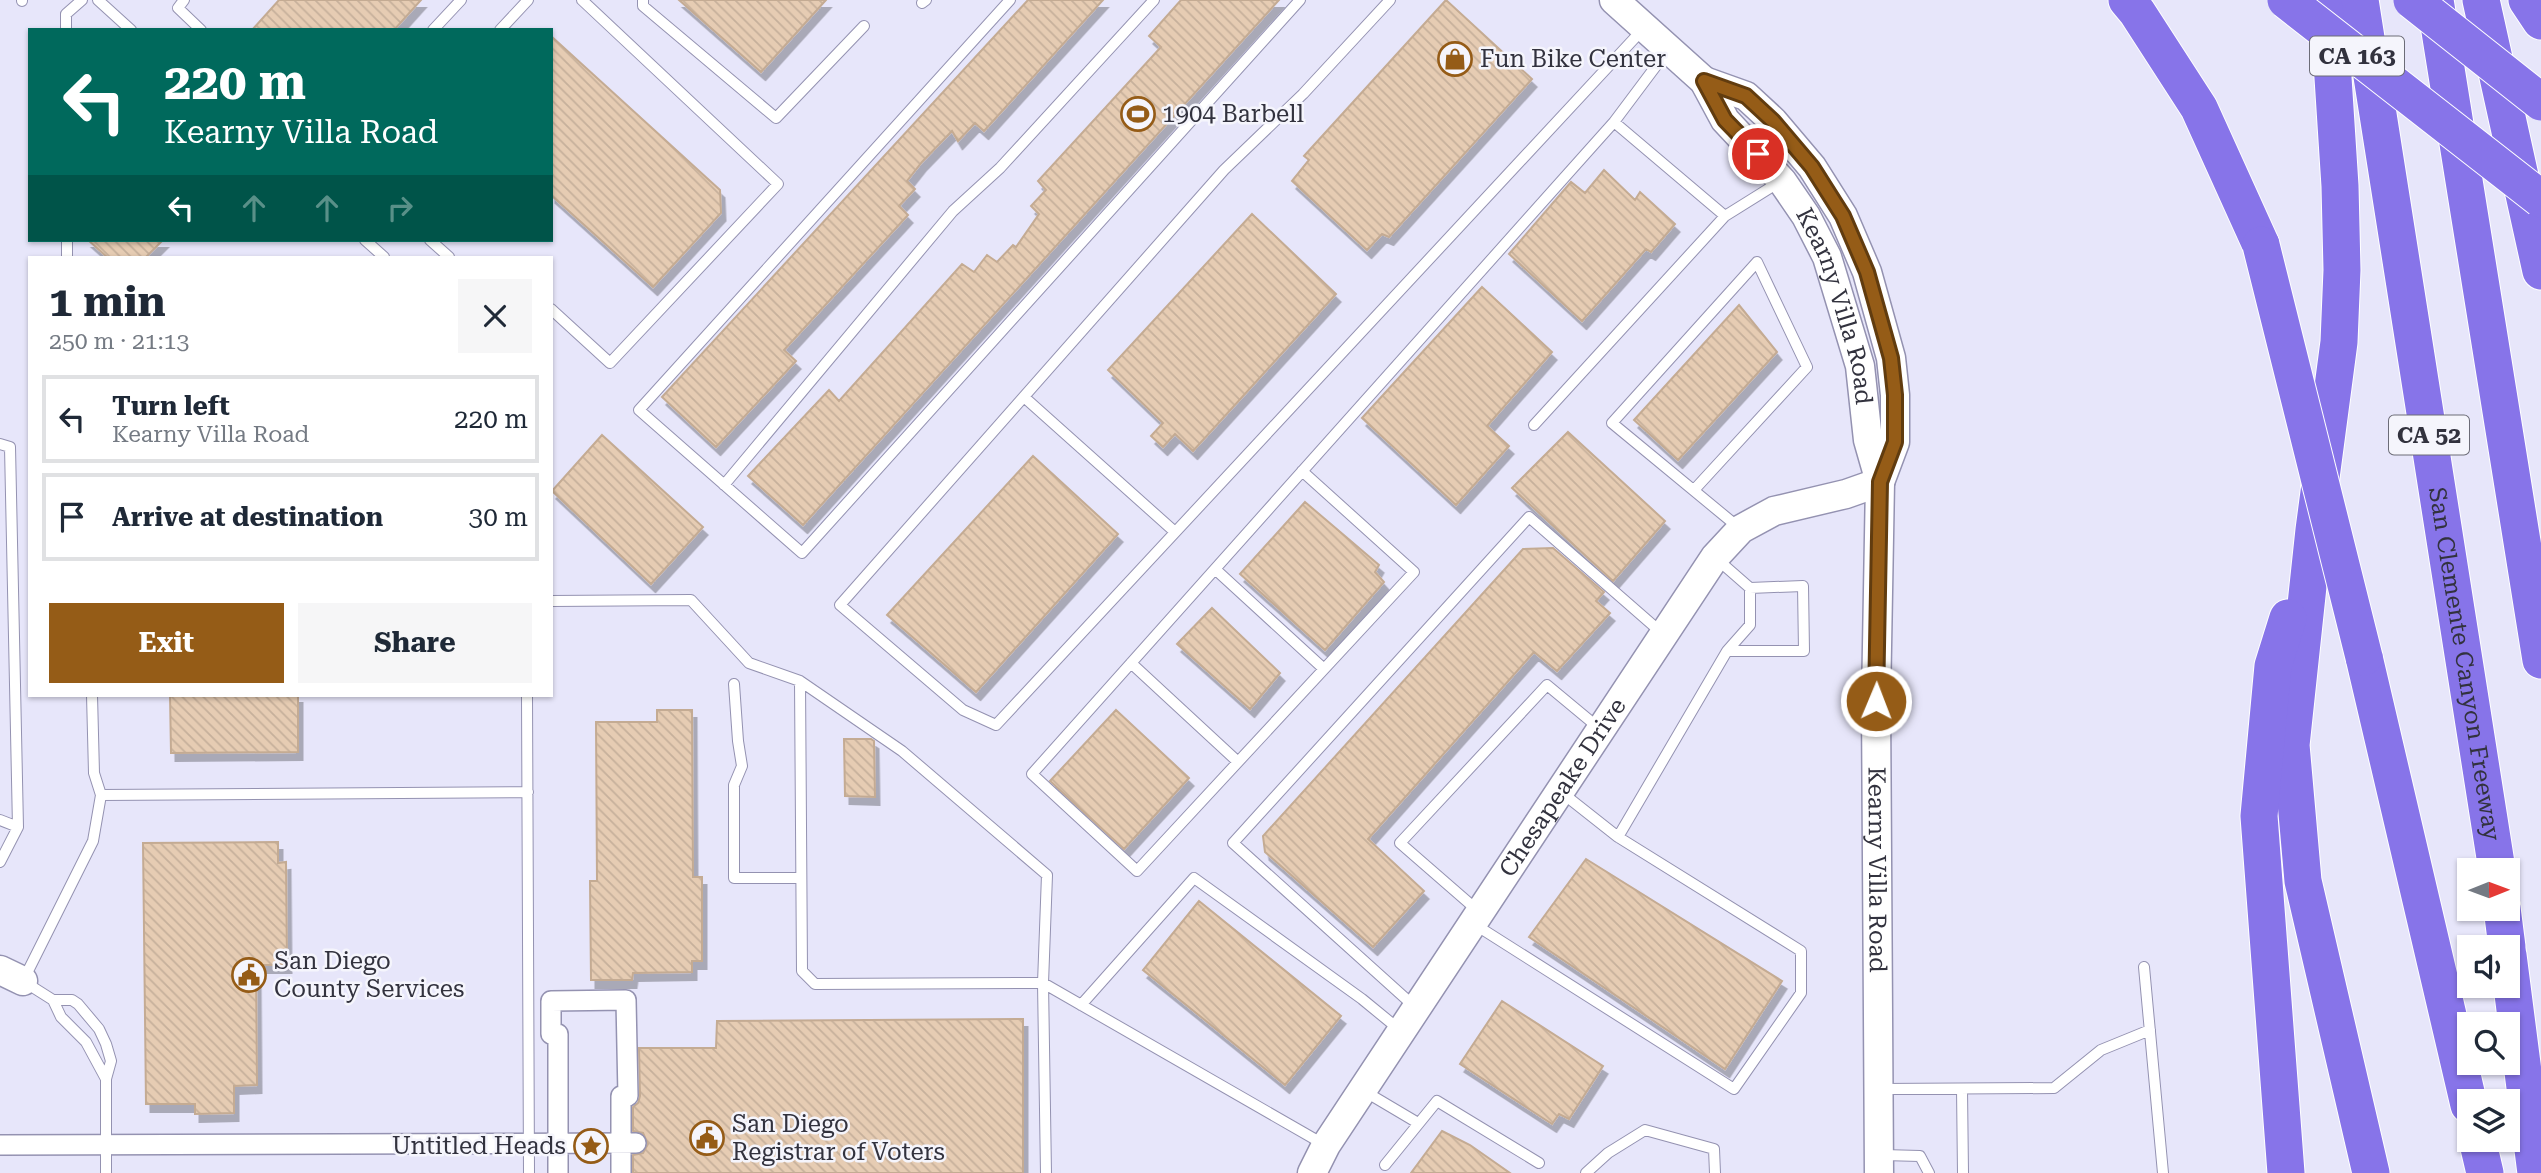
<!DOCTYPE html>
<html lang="en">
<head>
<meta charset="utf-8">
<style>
  :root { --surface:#fff; --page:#f6f6f7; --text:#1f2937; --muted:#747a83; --line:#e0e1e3; --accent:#955c17 }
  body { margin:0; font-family:"Roboto Serif",serif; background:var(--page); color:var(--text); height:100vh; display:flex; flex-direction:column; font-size:26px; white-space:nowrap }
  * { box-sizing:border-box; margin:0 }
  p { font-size:23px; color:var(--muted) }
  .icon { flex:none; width:38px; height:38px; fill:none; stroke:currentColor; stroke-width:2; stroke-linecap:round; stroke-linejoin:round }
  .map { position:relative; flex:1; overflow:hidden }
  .sheet { position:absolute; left:28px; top:256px; width:525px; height:441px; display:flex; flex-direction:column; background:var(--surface); border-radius:0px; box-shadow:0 2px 5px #0004 }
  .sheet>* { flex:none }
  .hud { position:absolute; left:28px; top:28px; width:525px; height:214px; border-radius:0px; box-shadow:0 2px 5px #0004; background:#00695c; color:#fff; overflow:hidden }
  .needle { width:46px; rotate:89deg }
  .fabs { position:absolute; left:2457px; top:858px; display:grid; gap:14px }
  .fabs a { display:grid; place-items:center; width:63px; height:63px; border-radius:0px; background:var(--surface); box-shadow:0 2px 5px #0004; font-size:35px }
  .pin { position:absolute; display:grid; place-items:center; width:60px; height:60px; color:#fff; margin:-30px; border:4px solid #fff; border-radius:50%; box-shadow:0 2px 7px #0007 }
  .me { position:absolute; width:77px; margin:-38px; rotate:1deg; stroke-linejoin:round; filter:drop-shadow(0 0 5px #0008) }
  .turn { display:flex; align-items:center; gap:24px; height:147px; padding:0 21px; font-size:32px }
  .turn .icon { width:91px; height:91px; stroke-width:2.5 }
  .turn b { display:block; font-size:49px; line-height:60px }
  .lanes { display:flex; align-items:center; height:66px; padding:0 21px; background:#0003; justify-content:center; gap:35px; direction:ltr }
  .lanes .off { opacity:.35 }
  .round { display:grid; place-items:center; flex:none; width:74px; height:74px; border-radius:0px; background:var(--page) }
  .summary { display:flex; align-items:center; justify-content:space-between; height:119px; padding:0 21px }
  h1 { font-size:42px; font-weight:700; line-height:52px }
  .primary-button { display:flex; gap:14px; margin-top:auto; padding:14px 21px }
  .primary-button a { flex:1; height:80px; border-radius:0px; background:var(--accent); color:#fff; font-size:28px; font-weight:700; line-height:80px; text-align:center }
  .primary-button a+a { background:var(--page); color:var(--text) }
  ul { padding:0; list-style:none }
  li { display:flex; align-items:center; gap:21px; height:88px; margin:0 14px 10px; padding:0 7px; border:4px solid var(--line); border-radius:0px }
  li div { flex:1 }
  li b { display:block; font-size:26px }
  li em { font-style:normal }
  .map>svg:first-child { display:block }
  .building { fill:url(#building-back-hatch); stroke:#c4ab93; stroke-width:2; filter:url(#shadow) }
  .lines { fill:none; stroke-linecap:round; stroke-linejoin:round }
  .lane-casing { stroke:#9492b1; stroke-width:12 }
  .street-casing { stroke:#9492b1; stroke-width:22 }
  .secondary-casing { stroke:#9492b1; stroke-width:31 }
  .highway-casing { stroke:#fff; stroke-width:39 }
  .lane { stroke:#fff; stroke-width:10 }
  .street { stroke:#fff; stroke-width:19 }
  .secondary { stroke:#fff; stroke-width:28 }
  .highway { stroke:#8774e9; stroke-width:37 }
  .highway-bridge-casing { stroke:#fff; stroke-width:39; stroke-linecap:butt }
  .highway-bridge { stroke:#8774e9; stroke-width:37 }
  .route-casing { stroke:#613c0f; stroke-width:18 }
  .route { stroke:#955c17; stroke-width:12 }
  .labels { text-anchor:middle; stroke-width:5; stroke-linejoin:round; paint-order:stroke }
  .shield { fill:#f5f5fc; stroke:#6c6c77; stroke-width:2 }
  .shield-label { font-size:23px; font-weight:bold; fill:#32323e }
  .poi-label { font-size:24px; fill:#32323e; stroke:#f5f5fc; text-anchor:start }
  .street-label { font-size:24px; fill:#32323e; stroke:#f5f5fc }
</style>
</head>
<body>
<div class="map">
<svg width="2541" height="1173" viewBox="0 0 2541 1173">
  <defs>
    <pattern id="building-back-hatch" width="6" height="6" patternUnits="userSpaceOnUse" patternTransform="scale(1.75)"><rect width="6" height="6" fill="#e6ccb3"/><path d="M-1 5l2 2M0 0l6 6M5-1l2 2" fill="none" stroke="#c6b09b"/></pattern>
    <filter id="shadow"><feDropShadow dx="4.5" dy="8" stdDeviation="0" flood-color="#0004"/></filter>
  </defs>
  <rect width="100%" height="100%" fill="#e7e6fa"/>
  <path class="building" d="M279,0H421L394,30H252Z
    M679,0H826L761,72Z
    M1028,0H1103L984,131L975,123L958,141L952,131L922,162L907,181L915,189L899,206L908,215L784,350L796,361L716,447L662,397Z
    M1181,0H1279L803,525L748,476L829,390L839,401L962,264L974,272L987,255L997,262L1013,245L1016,247L1039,214L1031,206L1046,190L1038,181L1161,47L1149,36Z
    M1446,0L1532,79L1389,237L1382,234L1367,250L1292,181L1309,160L1304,156Z
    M551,36L720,190L721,213L653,287L551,195Z
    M1604,170L1635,200L1640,192L1675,224L1651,252L1646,249L1582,321L1509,254L1571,182L1585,193Z
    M1252,214L1336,294L1193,451L1175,434L1163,447L1151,436L1163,423L1108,370Z
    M88,240H163L146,257H107Z
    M1482,287L1552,352L1487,426L1509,446L1456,505L1362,418Z
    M1739,305L1777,352L1678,460L1634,420Z
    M1568,432L1665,521L1613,581L1512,488Z
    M602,435L703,527L651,584L552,491Z
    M1033,456L1118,534L976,692L887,615Z
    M1305,502L1379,565L1375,572L1384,582L1325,650L1240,574Z
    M1553,548L1604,592L1596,601L1610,613L1557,671L1534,652L1368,839L1424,891L1373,947L1265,852L1263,836L1523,549Z
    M1212,608L1280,673L1250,709L1177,644Z
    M170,695H298V752L171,753Z
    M657,710H692L693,877H702V961H692V972L633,973L632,980H591L590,881H597L596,722H657Z
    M1116,710L1189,778L1124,849L1050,781Z
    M844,739H871L874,741L875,797L845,796Z
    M278,842V863L286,862L287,965H256L257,1085L234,1086V1113L195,1114V1104H146L143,843Z
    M1586,859L1782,981L1725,1069L1529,937Z
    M1199,901L1341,1016L1285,1085L1143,970Z
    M1502,1001L1603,1066L1569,1119L1559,1114L1552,1124L1460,1064Z
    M1023,1019V1173H633V1155L643,1153L648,1144L643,1133L633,1131V1107L638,1103L640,1096L639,1048H716L717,1021Z
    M1442,1131L1470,1145L1510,1173H1411Z"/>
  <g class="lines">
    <g class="lane-casing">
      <path id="lane" d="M22,0V1
        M98,0L131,30
        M184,0L178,8L201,30
        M643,0V6L776,118L864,26
        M1010,0L639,410L802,553L1300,0
        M1390,0L1303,94L1224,170L840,605L963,710L996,725L1644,28
        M922,3L926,0
        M66,30V14L82,0
        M433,30L461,0
        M500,30L528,0
        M1614,122L1725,216
        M67,240V257
        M365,240L384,257
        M430,240L449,257
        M551,309L610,363L778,184L582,0
        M1024,397L1175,532
        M1534,425L1725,216L1781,181
        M0,444L10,447L18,827L0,862
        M1302,471L1414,572L1137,871L1032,774L1614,122L1668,50
        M724,485L953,211L1000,168L1154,0
        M1694,490L1807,367L1757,262L1612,423L1738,527
        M1215,569L1324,669
        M551,601L691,600L749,663L800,681L902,751L1047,875L1043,983L1325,1145
        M1727,651L1750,625V588
        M1131,663L1238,762
        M800,681L802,971L815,984L1043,983L1046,1173
        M734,684L738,741L742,766L734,785V878H801
        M92,695L94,773L101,795
        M527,695L529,1173
        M1561,792L1618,837
        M0,820L18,827
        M1477,910L1400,843L1547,685L1600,729
        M1474,924L1734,1089L1801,993V951L1618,837L1727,651H1804L1803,586L1750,588L1718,560
        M2144,967L2163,1173
        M53,1000H72L78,1004L99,1029L106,1044L111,1061L106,1079V1173
        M1081,1005L1194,878L1362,999L1401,1031
        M1415,1007L1233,843L1529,517L1663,634
        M106,1079L86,1042L61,1017L53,1000L23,981L93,841L101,795L528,792
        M1881,1089L2054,1088L2101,1050L2150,1030
        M1962,1089L1963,1173
        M1364,1091L1418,1123
        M1883,1155L1920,1156L1929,1173
        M1385,1165L1437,1101L1539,1163
        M1586,1173L1608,1153L1645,1130L1714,1149L1715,1173"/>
    </g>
    <g class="street-casing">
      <path id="street" d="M0,1145L636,1143
        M558,1173V1034H551V1001L626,1000L628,1096H621V1173"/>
    </g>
    <g class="secondary-casing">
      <g id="secondary">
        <path id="s1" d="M1614,0L1704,81L1725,120L1782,181L1806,216L1827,257L1860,366L1868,440L1880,482L1876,701L1879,1173"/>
        <path d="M1704,81L1746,96L1773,121L1812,167L1843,216L1867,272L1891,358L1895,395V442L1880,482"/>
        <path d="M0,970L23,981"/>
        <path id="s2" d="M1312,1173L1326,1145L1715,557L1741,529L1774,511L1846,494L1880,482"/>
      </g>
    </g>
    <g class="highway-casing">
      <g id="highway">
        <path d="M2127,0L2137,12L2199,108L2261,245"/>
        <path d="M2328,0L2340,186L2342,270L2339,342L2314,530L2291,745L2303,881L2371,1173"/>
        <path id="s3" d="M2360,0L2497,870"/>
        <path d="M2435,0L2541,660"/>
        <path d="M2481,0L2541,271"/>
        <path d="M2527,0L2541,21"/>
        <path d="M2364,657L2469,1105"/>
        <path d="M2502,908L2507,947"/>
        <path d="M2508,955L2536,1173"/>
        <path d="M2477,1139L2485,1173"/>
        <path d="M2286,1173L2259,816L2273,666L2288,618"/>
      </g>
    </g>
    <use href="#lane" class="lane"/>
    <use href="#street" class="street"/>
    <use href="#secondary" class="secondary"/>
    <use href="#highway" class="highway"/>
    <g class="highway-bridge-casing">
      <path id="highway-bridge" d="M2286,0L2541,199
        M2412,0L2541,102
        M2261,245L2364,657"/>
    </g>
    <use href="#highway-bridge" class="highway-bridge"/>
  </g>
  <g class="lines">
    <g class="route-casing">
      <path id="route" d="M1758,154L1725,120L1704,81L1746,96L1773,121L1812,167L1843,216L1867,272L1891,358L1895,395V442L1880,482L1876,701"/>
    </g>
    <use href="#route" class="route"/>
  </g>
  <defs>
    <g id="shop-ring" transform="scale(1.75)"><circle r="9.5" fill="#f5f5fc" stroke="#955c17" stroke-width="1.5"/><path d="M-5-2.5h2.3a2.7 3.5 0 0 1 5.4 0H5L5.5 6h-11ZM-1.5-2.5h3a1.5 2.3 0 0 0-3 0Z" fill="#955c17"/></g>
    <g id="stadium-ring" transform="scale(1.75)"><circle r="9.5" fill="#f5f5fc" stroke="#955c17" stroke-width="1.5"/><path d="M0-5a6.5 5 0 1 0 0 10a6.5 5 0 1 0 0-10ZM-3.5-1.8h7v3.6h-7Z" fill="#955c17"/></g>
    <g id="civic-ring" transform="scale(1.75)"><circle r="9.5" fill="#f5f5fc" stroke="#955c17" stroke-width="1.5"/><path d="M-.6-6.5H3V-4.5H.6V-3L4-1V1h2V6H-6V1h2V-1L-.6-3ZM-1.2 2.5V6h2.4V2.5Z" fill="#955c17"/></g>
    <g id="sight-ring" transform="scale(1.75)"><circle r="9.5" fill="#f5f5fc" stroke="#955c17" stroke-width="1.5"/><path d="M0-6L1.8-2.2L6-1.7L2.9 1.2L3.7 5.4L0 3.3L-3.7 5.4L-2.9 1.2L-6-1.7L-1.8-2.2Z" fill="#955c17"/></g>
  </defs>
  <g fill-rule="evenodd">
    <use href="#shop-ring" x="1455" y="59"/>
    <use href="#stadium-ring" x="1138" y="114"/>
    <use href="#civic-ring" x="249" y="975"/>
    <use href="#civic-ring" x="707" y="1138"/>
    <use href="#sight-ring" x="591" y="1146"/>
  </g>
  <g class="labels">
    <g class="shield">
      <rect x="2310" y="36.5" width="94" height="39" rx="5"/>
      <rect x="2389" y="415.5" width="80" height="39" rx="5"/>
    </g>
    <g class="shield-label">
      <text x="2357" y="64">CA 163</text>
      <text x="2429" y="443">CA 52</text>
    </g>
    <g class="poi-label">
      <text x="1480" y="67">Fun Bike Center</text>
      <text x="1162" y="122">1904 Barbell</text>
      <text x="274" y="969">San Diego<tspan x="274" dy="28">County Services</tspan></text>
      <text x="732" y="1132">San Diego<tspan x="732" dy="28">Registrar of Voters</tspan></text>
      <text x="566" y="1154" text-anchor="end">Untitled Heads</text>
    </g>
    <g class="street-label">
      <text dy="8" stroke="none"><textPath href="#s1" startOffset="387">Kearny Villa Road</textPath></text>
      <text dy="8" stroke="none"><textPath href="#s3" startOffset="672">San Clemente Canyon Freeway</textPath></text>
      <text dy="8" stroke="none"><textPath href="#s2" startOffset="460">Chesapeake Drive</textPath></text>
      <text dy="8" stroke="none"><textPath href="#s1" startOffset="957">Kearny Villa Road</textPath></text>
    </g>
  </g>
</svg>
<div class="fabs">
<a><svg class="needle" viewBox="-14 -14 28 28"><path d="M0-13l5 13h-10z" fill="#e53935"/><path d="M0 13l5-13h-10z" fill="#747a83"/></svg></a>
<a><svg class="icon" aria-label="sound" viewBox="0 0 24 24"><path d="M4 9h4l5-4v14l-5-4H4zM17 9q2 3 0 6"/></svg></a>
<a><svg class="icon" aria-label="search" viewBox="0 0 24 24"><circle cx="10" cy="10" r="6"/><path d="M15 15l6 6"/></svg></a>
<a><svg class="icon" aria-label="layers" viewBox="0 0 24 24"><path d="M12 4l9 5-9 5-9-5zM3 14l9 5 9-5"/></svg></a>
</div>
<div class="pin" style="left:1758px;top:154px;background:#d93025"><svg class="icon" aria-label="arrive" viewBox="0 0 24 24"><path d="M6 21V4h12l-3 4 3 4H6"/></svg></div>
<svg class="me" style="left:1876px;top:701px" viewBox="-20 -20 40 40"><circle r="17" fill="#955c17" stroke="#fff" stroke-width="3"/><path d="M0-11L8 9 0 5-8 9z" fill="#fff"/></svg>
<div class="hud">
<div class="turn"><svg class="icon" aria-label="left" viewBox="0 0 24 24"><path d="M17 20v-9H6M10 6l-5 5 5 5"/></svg><div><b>220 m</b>Kearny Villa Road</div></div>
<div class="lanes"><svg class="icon" aria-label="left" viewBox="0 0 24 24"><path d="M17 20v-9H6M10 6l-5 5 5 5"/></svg><svg class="icon off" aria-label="ahead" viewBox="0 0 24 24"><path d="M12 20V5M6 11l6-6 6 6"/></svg><svg class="icon off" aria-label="ahead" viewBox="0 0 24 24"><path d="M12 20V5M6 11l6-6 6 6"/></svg><svg class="icon off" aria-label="right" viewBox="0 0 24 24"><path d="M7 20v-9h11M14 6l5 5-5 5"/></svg></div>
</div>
<section class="sheet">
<div class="summary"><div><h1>1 min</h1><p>250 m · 21:13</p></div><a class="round"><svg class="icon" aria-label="close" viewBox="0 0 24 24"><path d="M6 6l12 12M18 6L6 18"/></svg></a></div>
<ul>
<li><svg class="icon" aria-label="left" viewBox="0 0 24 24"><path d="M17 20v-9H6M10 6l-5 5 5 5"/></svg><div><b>Turn left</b><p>Kearny Villa Road</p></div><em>220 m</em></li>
<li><svg class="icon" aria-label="arrive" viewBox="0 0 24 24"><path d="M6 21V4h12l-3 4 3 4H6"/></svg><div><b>Arrive at destination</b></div><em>30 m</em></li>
</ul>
<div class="primary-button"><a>Exit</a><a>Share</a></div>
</section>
</div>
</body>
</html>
